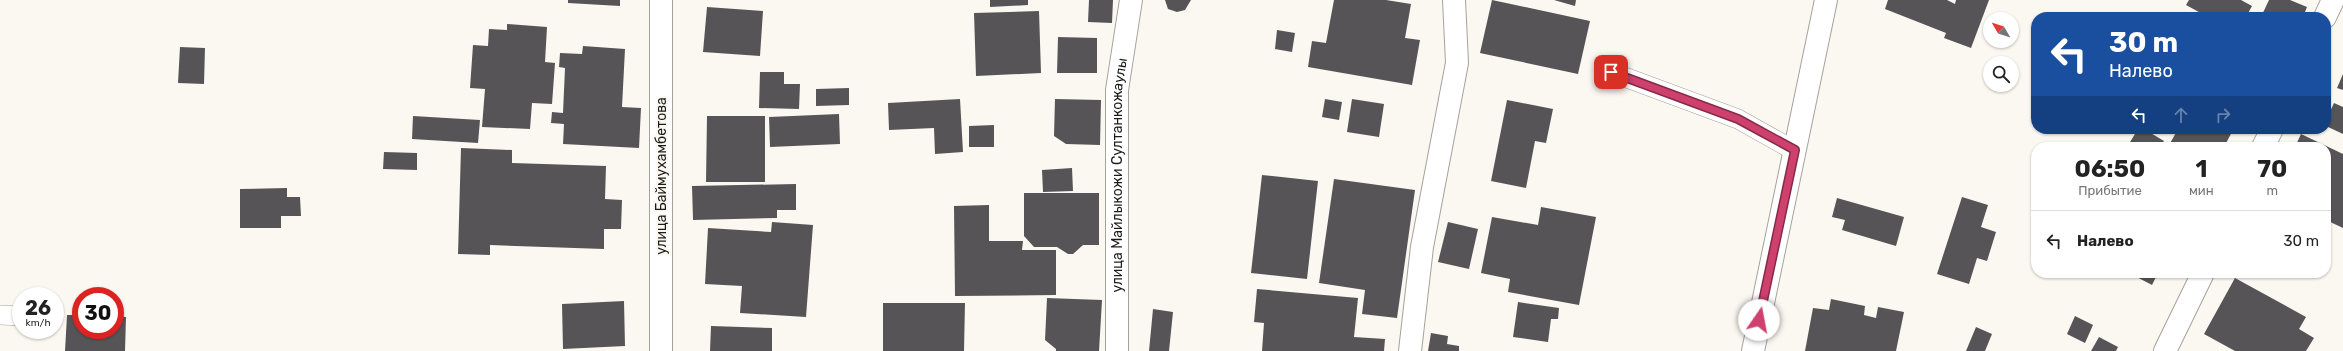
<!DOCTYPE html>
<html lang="ru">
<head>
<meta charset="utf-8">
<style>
  :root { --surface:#fff; --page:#f6f6f6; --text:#222; --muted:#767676; --line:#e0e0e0 }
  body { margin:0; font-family:Rubik,sans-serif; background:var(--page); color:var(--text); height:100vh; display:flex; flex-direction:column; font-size:15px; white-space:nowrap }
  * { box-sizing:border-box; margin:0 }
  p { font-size:13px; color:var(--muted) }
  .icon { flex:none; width:22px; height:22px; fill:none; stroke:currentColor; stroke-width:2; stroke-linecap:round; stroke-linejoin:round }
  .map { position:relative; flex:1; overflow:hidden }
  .panel { position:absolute; left:2031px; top:142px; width:300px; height:136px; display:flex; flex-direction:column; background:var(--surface); border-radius:16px; box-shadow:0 1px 3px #0004 }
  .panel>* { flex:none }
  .banner { position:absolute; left:2031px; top:12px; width:300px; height:122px; border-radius:16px; box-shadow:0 1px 3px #0004; background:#1a4fa0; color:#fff; overflow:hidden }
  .needle { width:26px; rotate:309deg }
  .fabs { position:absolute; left:1983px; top:12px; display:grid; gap:8px }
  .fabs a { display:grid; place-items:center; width:36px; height:36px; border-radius:50%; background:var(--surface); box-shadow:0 1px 3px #0004; font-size:20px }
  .speed { position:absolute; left:12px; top:287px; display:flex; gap:8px; font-size:20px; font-weight:700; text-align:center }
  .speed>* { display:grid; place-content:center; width:52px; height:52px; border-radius:50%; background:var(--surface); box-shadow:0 1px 3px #0004; line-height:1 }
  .speed small { font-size:10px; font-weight:400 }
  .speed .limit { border:6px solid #d22; background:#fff; color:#111 }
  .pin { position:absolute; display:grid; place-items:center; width:34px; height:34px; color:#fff; margin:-17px; border-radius:8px; box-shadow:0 2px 6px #0006 }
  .me { position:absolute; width:44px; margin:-22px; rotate:12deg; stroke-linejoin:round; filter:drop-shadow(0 0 3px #0008) }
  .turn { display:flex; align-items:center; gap:14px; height:84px; padding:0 12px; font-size:18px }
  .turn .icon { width:52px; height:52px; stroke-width:2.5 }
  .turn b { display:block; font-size:28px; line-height:34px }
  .lanes { display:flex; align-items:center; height:38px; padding:0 12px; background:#0003; justify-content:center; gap:20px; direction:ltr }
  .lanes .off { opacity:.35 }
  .eta { display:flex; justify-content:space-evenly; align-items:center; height:68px; text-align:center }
  .eta b { font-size:24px; font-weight:700; line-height:28px }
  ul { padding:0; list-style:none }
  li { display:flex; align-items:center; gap:12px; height:60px; padding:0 12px; border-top:1px solid var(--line) }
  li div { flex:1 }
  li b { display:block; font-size:15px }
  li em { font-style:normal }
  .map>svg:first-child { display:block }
  .building { fill:#575458 }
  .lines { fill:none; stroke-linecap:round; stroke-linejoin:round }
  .lane-casing { stroke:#a5a29c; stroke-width:20 }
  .street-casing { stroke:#a5a29c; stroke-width:24 }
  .lane { stroke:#fff; stroke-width:19 }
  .street { stroke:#fff; stroke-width:22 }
  .route-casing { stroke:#862a48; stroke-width:10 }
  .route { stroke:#ce416e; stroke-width:7 }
  .labels { text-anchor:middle; stroke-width:4; stroke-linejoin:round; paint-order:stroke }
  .street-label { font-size:14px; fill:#1c1b19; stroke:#fbf8f2 }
</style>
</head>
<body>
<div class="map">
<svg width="2343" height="351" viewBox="0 0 2343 351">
  <rect width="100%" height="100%" fill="#fbf8f2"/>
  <path class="building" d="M568,0H620V6L568,3Z
    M990,0H1028V5L990,7Z
    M1089,0H1113L1112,23L1088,22Z
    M1165,0H1191L1185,10L1177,12L1168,9Z
    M1334,0H1386L1411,4L1405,38L1420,40L1412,85L1308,67L1312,41L1326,43Z
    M1492,0L1590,21L1578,74L1480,53Z
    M1554,0H1576L1575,6Z
    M1888,0H1947L1955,4L1956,0H1989L1971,48L1944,38L1946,33L1885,9Z
    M2189,0H2241L2252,6L2246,17H2208L2186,5Z
    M2269,0H2290L2307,7L2303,17H2261Z
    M707,7L763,11L760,56L703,52Z
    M1039,11L1041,73L976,76L974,13Z
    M507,24L547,27L545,62L555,63L552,104L532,103L530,129L482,127L485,89L470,88L473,45L488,46L489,29L507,30Z
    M1277,30L1295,33L1292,52L1275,49Z
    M1058,37L1097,38V73H1057Z
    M583,46L625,49L622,107L641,108L639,148L563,144L564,124L551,123L552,112L563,113L565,68L559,67L560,53L582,54Z
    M180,47L205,48L204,84L178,83Z
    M760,72H784V84H800L799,109L759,108Z
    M2343,74V90L2337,88Z
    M849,88V105L816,106V89Z
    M960,99L963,152L935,154L934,128L889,130L888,103Z
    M1055,99L1101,100L1100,145L1066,144L1054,136Z
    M1325,99L1342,102L1339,120L1322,117Z
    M1352,99L1384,104L1379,137L1347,132Z
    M1507,100L1553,109L1546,143L1535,141L1526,188L1491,181Z
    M2334,103L2343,107V134L2326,126V120Z
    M839,114L840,144L770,147L769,117Z
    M413,116L480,120L478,143L412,139Z
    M707,116H765V182H706Z
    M994,125V147H969V126Z
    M2138,129H2144L2164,141L2160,147H2127Z
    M2178,129H2232L2233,130L2224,147H2168Z
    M2301,134L2343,154V228L2326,220V147H2295Z
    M461,148L512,150V163L606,166L605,199L622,200L621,229H604V249L490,245V255L458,254Z
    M384,152L417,153V170L383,169Z
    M1072,168L1073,191L1043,192L1042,170Z
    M1262,175L1318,181L1307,279L1251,273Z
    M1334,179L1415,190L1397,318L1362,314L1365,290L1319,283Z
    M796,184V210H777V218L693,220L692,186Z
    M287,188V197H300L301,216H281V228H240V189Z
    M1024,193H1099V245H1083L1073,254H1068L1057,247H1034L1024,236Z
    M1962,197L1988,205L1981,227L1996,232L1987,261L1977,258L1969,284L1937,274Z
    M1837,198L1904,217L1896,246L1842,230L1845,220L1832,217Z
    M989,205V241H1023L1022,250H1056V295L955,296L954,206Z
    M1541,207L1596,217L1579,305L1508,292L1510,279L1481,273L1492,217L1538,225Z
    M772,222L813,225L806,317L740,313L742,286L705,284L708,228L771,232Z
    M1448,222L1478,229L1469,269L1438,262Z
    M2129,273H2158L2152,285Z
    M2278,273H2287L2285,277Z
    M2235,278L2306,317L2299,329L2314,338L2306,351H2235L2204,334Z
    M1257,289L1358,298L1354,337L1385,339L1384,351H1262L1264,323L1254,322Z
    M1047,298L1102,300L1099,351H1056V349L1045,340Z
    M1831,299L1865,306L1864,315L1876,318L1878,307L1904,312L1896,351H1805L1813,308L1829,310Z
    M624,301L625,346L563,349L562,304Z
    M1518,302L1559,308L1558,319H1551L1548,342L1513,337Z
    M883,303H965L964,351H883Z
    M1153,309L1173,312L1169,351H1149Z
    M67,315H81V330H115V316L126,317L125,351H65Z
    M2075,316L2093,325L2085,343L2067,334Z
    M711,326L772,328V351H710Z
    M1976,327L1992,334L1985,351H1966Z
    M1431,333L1448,336L1447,344L1459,346V351H1428Z
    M2099,337L2118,347L2116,351H2091Z"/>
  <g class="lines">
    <g class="lane-casing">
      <path id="lane" d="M1611,72L1738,119L1795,151
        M0,315L21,316"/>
    </g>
    <g class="street-casing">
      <g id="street">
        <path d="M661,0V351"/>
        <path d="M2325,17L2333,0"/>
        <path d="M2263,147L2272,129"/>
        <path id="s1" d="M1117,351V90L1131,0"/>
        <path d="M1410,351L1422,247L1457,63L1454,0"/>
        <path d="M1753,351L1826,0"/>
        <path d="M2165,351L2203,273"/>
      </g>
    </g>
    <use href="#lane" class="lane"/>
    <use href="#street" class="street"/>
  </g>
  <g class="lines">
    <g class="route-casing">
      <path id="route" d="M1611,72L1738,119L1795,150L1759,320"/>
    </g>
    <use href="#route" class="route"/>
  </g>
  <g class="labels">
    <g class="street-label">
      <text dy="5" stroke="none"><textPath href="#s1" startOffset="176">улица Майлыкожи Султанкожаулы</textPath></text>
      <text transform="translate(661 176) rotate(-90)" y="5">улица Баймухамбетова</text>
    </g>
  </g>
</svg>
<div class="fabs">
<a><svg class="needle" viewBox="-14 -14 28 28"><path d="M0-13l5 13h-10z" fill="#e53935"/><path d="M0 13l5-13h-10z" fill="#767676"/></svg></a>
<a><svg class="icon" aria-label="search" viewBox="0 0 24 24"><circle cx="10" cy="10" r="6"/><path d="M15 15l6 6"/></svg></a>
</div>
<div class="speed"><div>26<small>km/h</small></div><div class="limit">30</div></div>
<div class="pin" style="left:1611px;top:72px;background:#d93025"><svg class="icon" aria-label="arrive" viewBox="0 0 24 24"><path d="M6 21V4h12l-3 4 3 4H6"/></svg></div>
<svg class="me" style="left:1759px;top:320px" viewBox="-20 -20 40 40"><circle r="19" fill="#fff"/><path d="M0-13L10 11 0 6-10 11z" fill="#ce416e"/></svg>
<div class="banner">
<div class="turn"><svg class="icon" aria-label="left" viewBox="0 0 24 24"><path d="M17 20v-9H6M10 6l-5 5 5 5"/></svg><div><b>30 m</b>Налево</div></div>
<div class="lanes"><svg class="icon" aria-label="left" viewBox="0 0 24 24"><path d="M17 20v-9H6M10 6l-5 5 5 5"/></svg><svg class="icon off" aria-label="ahead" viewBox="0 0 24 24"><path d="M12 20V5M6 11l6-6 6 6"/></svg><svg class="icon off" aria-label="right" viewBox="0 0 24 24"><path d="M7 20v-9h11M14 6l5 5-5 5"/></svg></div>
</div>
<section class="panel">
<div class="eta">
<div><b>06:50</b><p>Прибытие</p></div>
<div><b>1</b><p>мин</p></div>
<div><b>70</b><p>m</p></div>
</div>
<ul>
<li><svg class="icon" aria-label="left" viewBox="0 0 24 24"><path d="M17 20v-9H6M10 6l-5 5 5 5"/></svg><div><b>Налево</b></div><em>30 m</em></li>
</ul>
</section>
</div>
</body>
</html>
